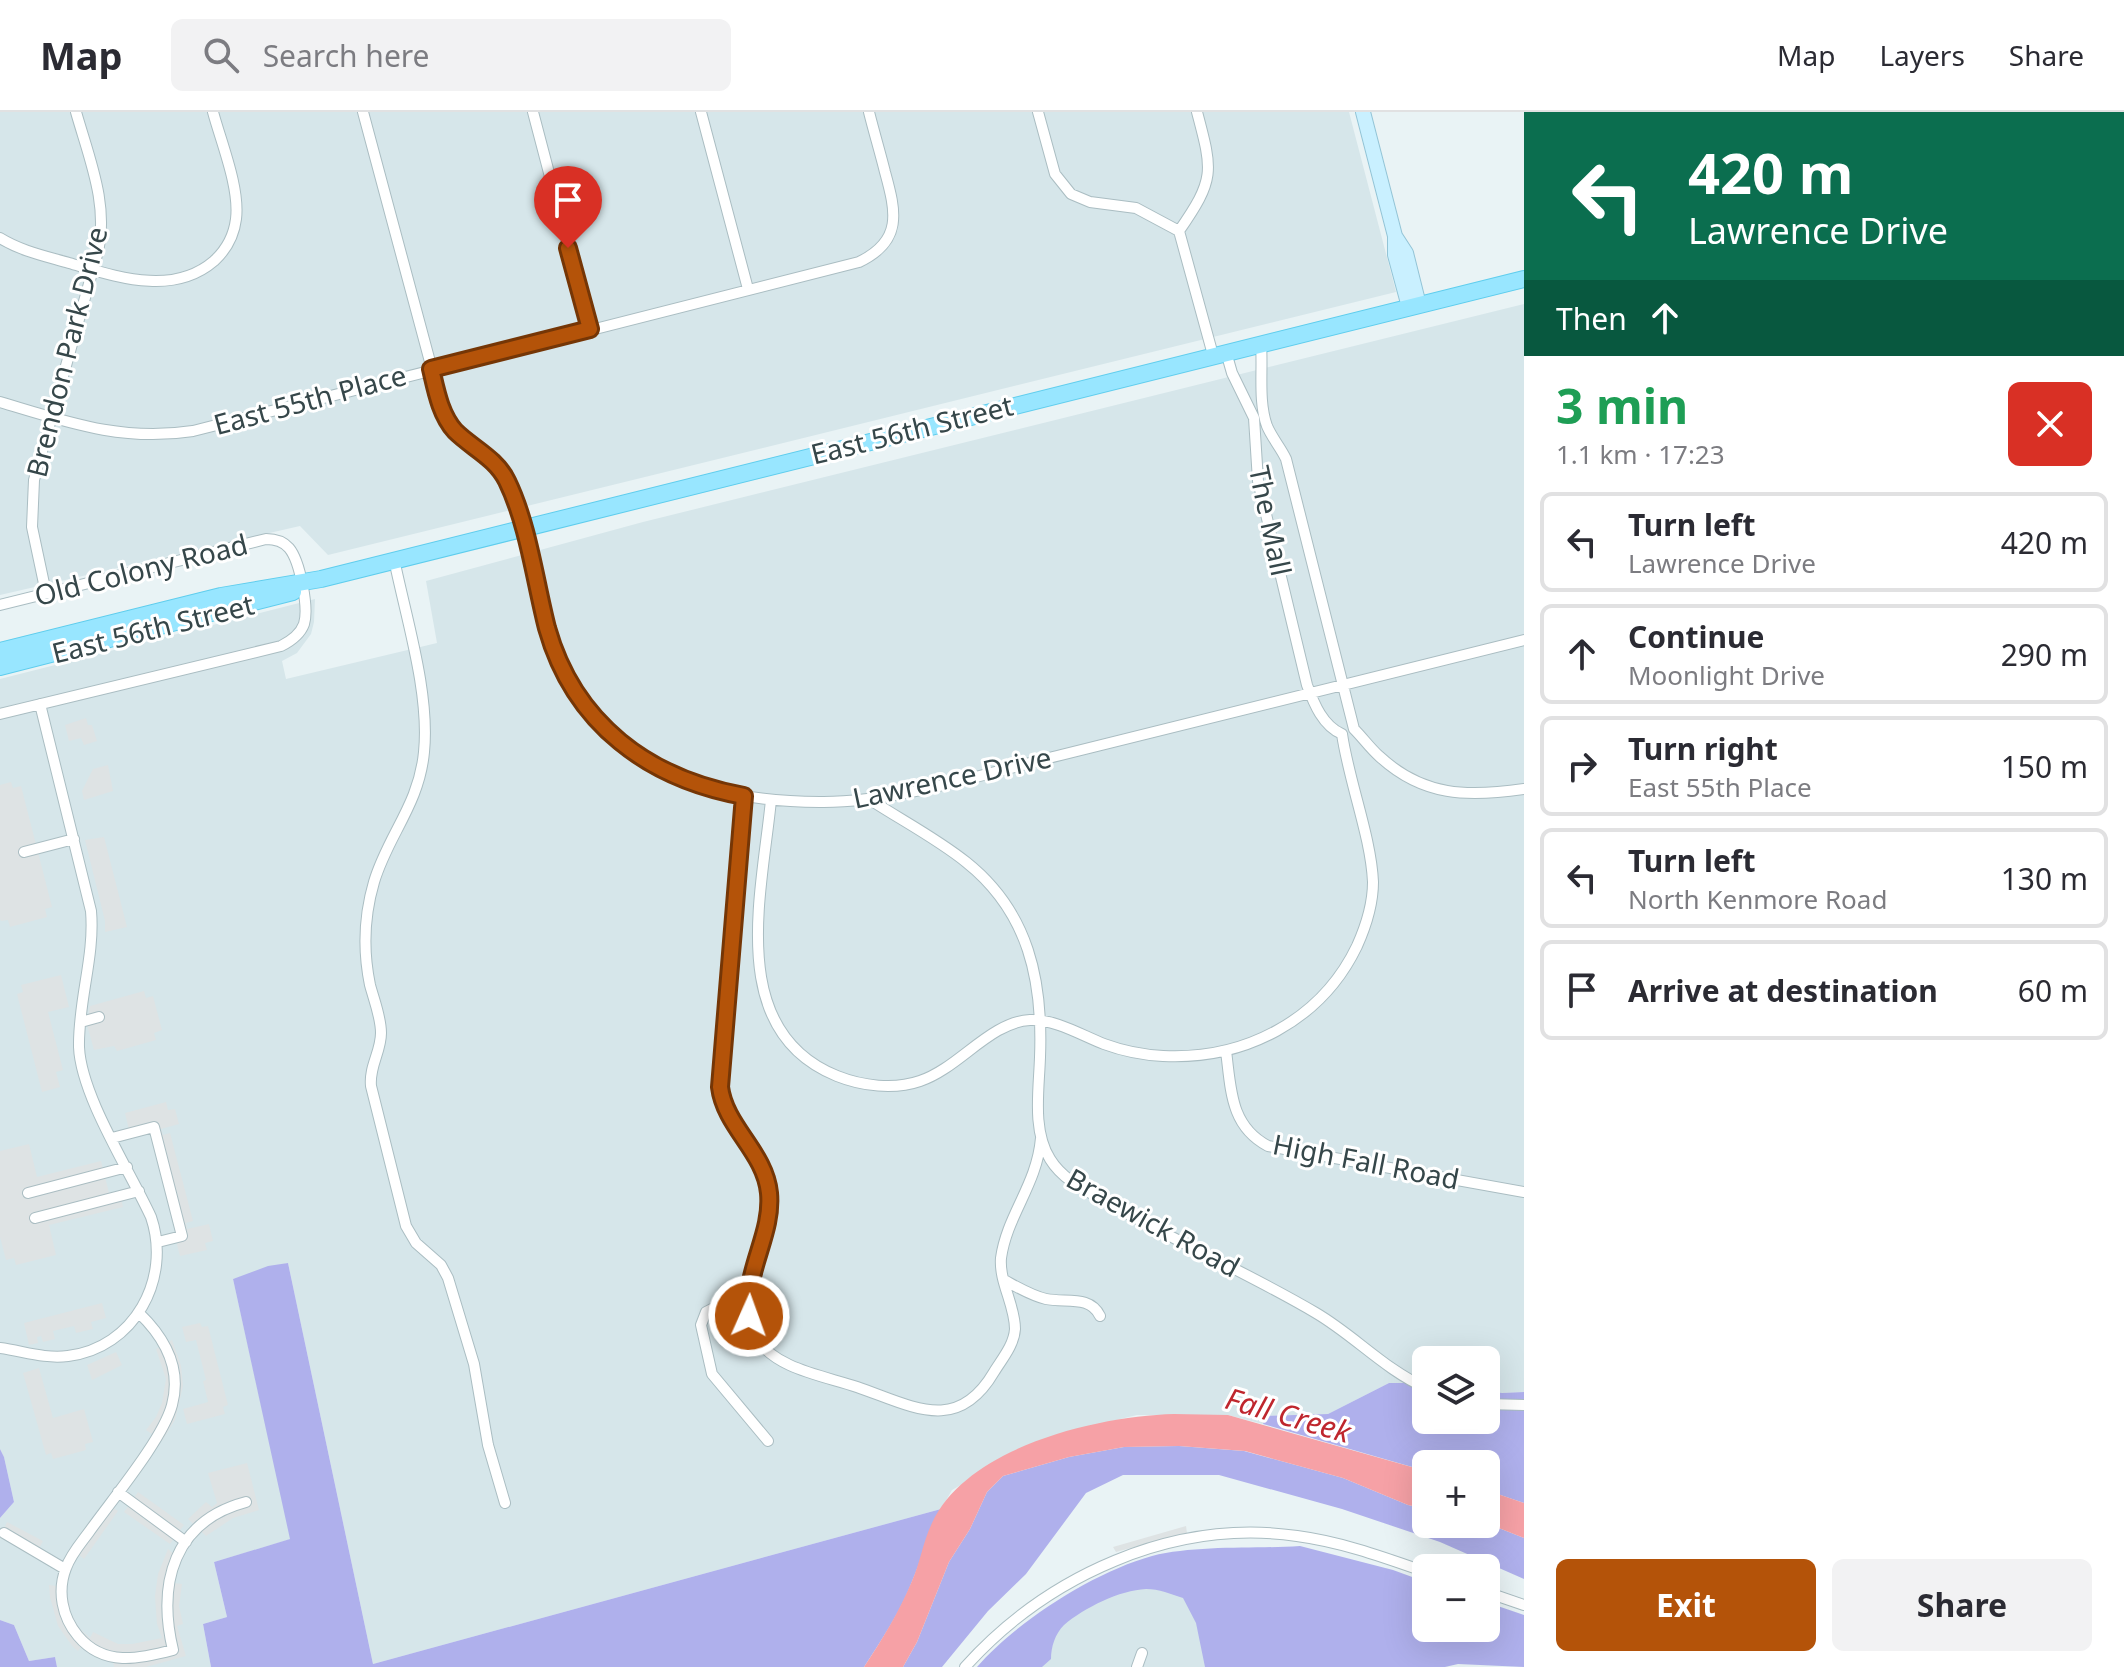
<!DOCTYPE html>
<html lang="en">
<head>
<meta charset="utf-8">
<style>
  :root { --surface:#fff; --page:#f2f2f3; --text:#2b2b33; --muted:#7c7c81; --line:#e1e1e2; --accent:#b45309 }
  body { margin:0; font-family:"Noto Sans",sans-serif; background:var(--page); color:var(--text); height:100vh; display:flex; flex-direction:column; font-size:30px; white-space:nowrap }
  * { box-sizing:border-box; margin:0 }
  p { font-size:26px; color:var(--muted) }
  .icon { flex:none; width:44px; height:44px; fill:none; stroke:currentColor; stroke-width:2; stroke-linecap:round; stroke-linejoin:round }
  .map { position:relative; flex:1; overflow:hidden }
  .panel { display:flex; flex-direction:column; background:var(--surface); width:600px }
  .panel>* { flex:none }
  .banner { background:#0b6e4f; color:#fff; overflow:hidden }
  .fabs { position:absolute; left:1412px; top:1234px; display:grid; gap:16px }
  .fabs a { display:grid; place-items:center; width:88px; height:88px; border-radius:12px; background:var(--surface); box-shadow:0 8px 32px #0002; font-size:40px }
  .pin { position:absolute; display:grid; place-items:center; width:68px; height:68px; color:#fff; margin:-82px -34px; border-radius:50% 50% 50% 0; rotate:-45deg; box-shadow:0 0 8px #0007 }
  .pin .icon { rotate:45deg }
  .me { position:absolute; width:88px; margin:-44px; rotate:2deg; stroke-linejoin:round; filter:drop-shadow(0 0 6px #0008) }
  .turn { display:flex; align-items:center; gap:28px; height:168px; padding:0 32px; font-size:36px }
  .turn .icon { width:104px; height:104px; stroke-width:2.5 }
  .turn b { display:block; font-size:56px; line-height:68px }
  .then { display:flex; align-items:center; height:76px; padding:0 32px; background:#0003; gap:16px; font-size:30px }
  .round { display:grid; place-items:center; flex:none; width:84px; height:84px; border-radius:12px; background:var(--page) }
  .headline { display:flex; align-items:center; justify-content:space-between; height:136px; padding:0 32px }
  h1 { font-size:48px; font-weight:700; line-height:60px; color:#1e9e55 }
  .button { display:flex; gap:16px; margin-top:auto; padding:16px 32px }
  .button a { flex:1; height:92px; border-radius:12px; background:var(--accent); color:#fff; font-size:32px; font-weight:700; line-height:92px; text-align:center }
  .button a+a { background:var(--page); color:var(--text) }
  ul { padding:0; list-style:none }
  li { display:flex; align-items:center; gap:24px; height:100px; margin:0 16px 12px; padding:0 16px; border:4px solid var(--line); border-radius:12px }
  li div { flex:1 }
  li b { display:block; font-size:30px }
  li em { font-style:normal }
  header { display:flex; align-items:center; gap:48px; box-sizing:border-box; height:112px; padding:0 40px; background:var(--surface); border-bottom:2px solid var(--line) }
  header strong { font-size:38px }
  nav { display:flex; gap:44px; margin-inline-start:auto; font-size:28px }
  .search { width:560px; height:72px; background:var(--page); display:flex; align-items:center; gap:20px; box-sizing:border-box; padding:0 28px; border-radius:12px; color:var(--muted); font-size:30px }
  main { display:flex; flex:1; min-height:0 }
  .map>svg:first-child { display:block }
  .residential { fill:#d6e6ea }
  .green { fill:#afb0ec }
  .parking { fill:#dee3e4 }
  .water { fill:#f6a1a6 }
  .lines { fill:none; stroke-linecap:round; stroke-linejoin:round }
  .street-casing { stroke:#aabdc2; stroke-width:12 }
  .secondary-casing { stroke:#93c4d6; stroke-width:16 }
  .primary-casing { stroke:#5fcded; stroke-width:18 }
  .street { stroke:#fff; stroke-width:10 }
  .secondary { stroke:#c9f0ff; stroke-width:14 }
  .primary { stroke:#98e6ff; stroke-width:16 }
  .route-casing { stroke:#753606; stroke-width:20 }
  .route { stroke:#b45309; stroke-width:14 }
  .labels { text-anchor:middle; stroke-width:6; stroke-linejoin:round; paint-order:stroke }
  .street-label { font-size:28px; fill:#36474a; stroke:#fff }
  .water-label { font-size:30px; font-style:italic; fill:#bf262d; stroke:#fff }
</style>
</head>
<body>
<header>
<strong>Map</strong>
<div class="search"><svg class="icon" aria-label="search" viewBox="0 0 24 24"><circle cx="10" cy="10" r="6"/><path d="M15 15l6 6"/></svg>Search here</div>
<nav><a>Map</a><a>Layers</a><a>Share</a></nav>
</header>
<main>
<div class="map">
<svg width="1524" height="1555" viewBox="0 0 1524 1555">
  <rect width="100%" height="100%" fill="#e9f3f5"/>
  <path class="residential" d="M0,0H1349L1396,180L328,443L300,414L0,483Z
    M1524,192V1280L1502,1281L1486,1278V1248H1426V1271H1389L1328,1302L1266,1304L1263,1312L1228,1303H1137L1083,1316L1031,1332L952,1378L941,1397L373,1552L288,1151L233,1167L291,1427L214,1450L227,1505L203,1512L211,1555H57L55,1545L29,1549L14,1513L0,1508V1406L14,1390L4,1345L0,1337V567L315,487L314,510L311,522L297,541L282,549L286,567L437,531L426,469L643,410Z
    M1197,1450L1223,1555H1005L1090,1483Z"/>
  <path class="green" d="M288,1151L373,1552L941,1397C927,1419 923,1444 913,1467C901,1499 882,1527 864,1555H211L203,1512L227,1505L214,1450L290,1427L233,1167L268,1154Z
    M1389,1271H1426V1308H1486V1278L1502,1281L1524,1280V1391L1486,1378V1352H1426V1359L1263,1312L1266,1304L1328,1302Z
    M1179,1334L1244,1339L1343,1366L1408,1393L1426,1397V1412L1486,1411L1524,1426V1467L1440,1430L1342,1397L1219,1363H1123L1086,1381L1026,1462L988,1499L942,1555H903L917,1530L949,1450L970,1417L987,1380L1003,1364L1069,1345L1124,1335Z
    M0,1337L4,1345L14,1390L0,1406Z
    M1300,1434L1393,1458L1426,1470V1516H1486V1490L1524,1503V1555L1458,1552L1445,1555H1205L1196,1511L1183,1486C1171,1482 1159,1477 1146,1477C1120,1478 1084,1496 1064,1513C1055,1522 1051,1535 1051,1547L1042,1555H977C1017,1509 1094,1460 1152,1444C1196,1433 1254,1437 1300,1434Z
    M0,1508L14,1513L29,1549L55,1545L57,1555H0Z"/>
  <path class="parking" d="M86,606L88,613H92L97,629L84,633L81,626L69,629L65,613Z
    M108,653L113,679L84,688L82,679L93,657Z
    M11,670L13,676L21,674L52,795L45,797L47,805L10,815L8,808L1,809L0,807V673Z
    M104,725L127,815L105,820V809L85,728Z
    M61,863L69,895L48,900L63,958L56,960L60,975L42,980L17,882L23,880L21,873Z
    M144,879L146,886L153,884L162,918L154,921L156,928L117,939L114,934L94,938L87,913L90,894Z
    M166,990L168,998L175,997L179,1012L161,1017L163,1023L170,1021L193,1109L186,1111L187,1117L209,1112L213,1129L205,1131L207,1138L180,1144L174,1121H178L153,1021L131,1026L125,1001Z
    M29,1032L37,1065L101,1049L109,1081L119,1079L123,1095L49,1113L56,1143L16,1153L14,1146L6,1148L0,1125V1039Z
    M102,1191L106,1206L91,1210L93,1217L76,1221L74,1214L53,1219L55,1227L43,1230L41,1224L37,1225L38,1231L29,1233L24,1211Z
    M200,1211L202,1215L208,1214L228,1293L223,1295L225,1302L187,1312L183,1297L208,1290L203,1269L206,1268L196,1228L186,1230L182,1215Z
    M172,1228L181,1254L183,1274L175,1308L162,1329L146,1318L156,1305L162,1291L166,1267L156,1237Z
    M116,1240L122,1253L92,1268L87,1253Z
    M39,1256L53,1306L84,1297L93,1330L85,1332L86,1338L53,1347L51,1341L46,1343L23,1261Z
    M247,1351L259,1398L233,1406L206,1424L188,1407L206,1390L212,1395L217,1391L208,1361Z
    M138,1380L184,1413L170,1432L124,1400Z
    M105,1390L118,1399L84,1447L72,1437Z
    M7,1410L43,1429L35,1444L0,1426Z
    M1186,1414L1187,1421L1116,1440L1113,1435Z
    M168,1437L181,1448L174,1471L182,1472L179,1494L183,1512L177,1514L186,1544L146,1555H114L113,1549L82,1534L78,1539L73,1535L58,1514L50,1485L49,1473L66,1475L71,1501L79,1516L90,1526L93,1520L118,1532H132L162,1526L157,1512L155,1484L158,1462Z"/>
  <path class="water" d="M1174,1302L1228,1303L1426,1359V1397L1408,1393L1343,1366L1245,1339L1179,1334L1124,1335L1069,1345L1003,1364L987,1380L970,1417L949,1450L917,1530L903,1555H864C882,1528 899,1500 912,1469C920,1451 923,1430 932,1411C967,1335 1097,1304 1174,1302Z
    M1486,1378L1524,1391V1426L1486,1411Z"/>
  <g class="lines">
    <g class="street-casing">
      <path id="street" d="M363,0L444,302C459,329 492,340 507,369C517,388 521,411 526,432C542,496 554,563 602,613C659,673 740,690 820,690C895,691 987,661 1061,643C1215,606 1369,565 1524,528
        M533,0L590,217
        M701,0L748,177
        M1038,0L1055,62L1071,82L1090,90L1136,96L1179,119
        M1179,119L1213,243
        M1179,119C1215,67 1213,60 1197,0
        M0,126C21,139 45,144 69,151C115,164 172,185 214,149C226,138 234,123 236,107C240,76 221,30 213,0
        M1261,232C1263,258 1258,289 1267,314C1272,326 1281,336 1286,347L1354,617C1363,626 1370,636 1379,644C1423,685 1468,685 1524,677
        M1226,240L1232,261L1254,306L1258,369L1307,573C1314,592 1323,614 1342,622
        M0,290C67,310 122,330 193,319L859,150C903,129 896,100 885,60C880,40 874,20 869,0
        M394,447C406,506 430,581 424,640C419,693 388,723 374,770C364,804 363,839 370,873C374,888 381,905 381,921C381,940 369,954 371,974L406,1114L416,1131L441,1153L448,1166L474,1252L488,1333L505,1391
        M46,481L32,415L34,368L97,143C110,95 89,46 76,0
        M0,493L266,427C275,427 283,429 289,436C300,449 309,496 304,512C300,523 291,529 281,534L0,602
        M744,684L720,975C725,1018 770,1043 769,1089C769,1135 731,1179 756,1225C774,1257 825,1264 857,1275C912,1294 957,1323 994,1260C1002,1247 1014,1233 1015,1217C1015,1193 999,1170 1001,1146C1007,1103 1037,1073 1041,1026
        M869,687C901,708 936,726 966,750C1029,800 1043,869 1040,945C1039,978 1032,1018 1050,1047C1064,1070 1090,1080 1112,1093C1179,1131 1250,1162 1316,1201C1355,1224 1384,1257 1426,1276
        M771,688C762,781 725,919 837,964C862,974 894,978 920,969C959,956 990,910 1030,908C1055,907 1081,923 1104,932C1123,939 1144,943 1163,944C1244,948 1321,909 1357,834C1366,814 1373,793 1373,770C1371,725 1349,670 1342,622
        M24,740L74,727
        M81,910L99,905
        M1226,939C1231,977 1230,1014 1268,1034L1524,1080
        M112,1026L154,1015L182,1124L158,1130
        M28,1081L127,1055
        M35,1106L139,1079
        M1004,1168C1017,1175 1032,1184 1046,1187C1066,1191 1090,1183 1100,1204
        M749,1178L706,1200L701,1213L712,1262L768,1329
        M139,1201C165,1226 182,1256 172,1293C163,1327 111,1389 89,1420C81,1431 71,1442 66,1456C57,1479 62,1505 78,1524C104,1555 139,1547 173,1538C157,1471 174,1409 246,1390
        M0,1236C23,1239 44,1247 68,1244C134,1236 172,1167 151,1105C130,1059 81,984 79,935C78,889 95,844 91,799L40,592
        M1486,1292L1524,1293
        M118,1380L186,1430
        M4,1421L65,1457
        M1486,1480L1524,1493
        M965,1555C1047,1464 1173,1406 1297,1424C1342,1430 1383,1445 1426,1460
        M1137,1555L1142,1541"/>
    </g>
    <g class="secondary-casing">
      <path id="secondary" d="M1363,0L1395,124L1406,141L1419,193
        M1395,124V143L1409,195"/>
    </g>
    <g class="primary-casing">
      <path id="primary" d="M0,539L221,484L321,467L1524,167
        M0,555L293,480"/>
    </g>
    <use href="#street" class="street"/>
    <use href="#secondary" class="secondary"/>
    <use href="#primary" class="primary"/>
  </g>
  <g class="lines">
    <g class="route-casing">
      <path id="route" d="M568,136L590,217L431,257C436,278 440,302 455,319C472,336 496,346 507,369C528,412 535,469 547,516C574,612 649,667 744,684L720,975C725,1015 765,1040 769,1081C773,1123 744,1158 749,1204"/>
    </g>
    <use href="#route" class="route"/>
  </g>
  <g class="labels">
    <g class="street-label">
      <text transform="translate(67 240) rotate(-76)" y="10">Brendon Park Drive</text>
      <text transform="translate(310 288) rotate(-15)" y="10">East 55th Place</text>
      <text transform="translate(912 318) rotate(-14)" y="10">East 56th Street</text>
      <text transform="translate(1270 409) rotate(78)" y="10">The Mall</text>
      <text transform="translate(141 458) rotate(-14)" y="10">Old Colony Road</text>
      <text transform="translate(153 517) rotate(-14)" y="10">East 56th Street</text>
      <text transform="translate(952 666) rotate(-12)" y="10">Lawrence Drive</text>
      <text transform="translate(1366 1050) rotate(11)" y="10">High Fall Road</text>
      <text transform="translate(1153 1111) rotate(29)" y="10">Braewick Road</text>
    </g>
    <g class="water-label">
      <text transform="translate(1288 1304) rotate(16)" y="10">Fall Creek</text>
    </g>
  </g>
</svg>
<div class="fabs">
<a><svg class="icon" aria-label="layers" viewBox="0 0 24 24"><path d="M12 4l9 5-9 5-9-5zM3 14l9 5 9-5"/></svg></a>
<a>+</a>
<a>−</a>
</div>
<div class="pin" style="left:568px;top:136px;background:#d93025"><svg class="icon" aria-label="arrive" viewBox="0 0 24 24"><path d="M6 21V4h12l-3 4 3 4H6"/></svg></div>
<svg class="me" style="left:749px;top:1204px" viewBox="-20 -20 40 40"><circle r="17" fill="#b45309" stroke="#fff" stroke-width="3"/><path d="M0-11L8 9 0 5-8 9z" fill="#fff"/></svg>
</div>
<section class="panel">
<div class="banner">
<div class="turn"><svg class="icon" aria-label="left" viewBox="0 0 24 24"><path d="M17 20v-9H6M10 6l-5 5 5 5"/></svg><div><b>420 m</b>Lawrence Drive</div></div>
<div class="then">Then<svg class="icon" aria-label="ahead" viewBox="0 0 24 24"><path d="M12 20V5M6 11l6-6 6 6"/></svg></div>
</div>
<div class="headline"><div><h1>3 min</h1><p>1.1 km · 17:23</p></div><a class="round" style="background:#d93025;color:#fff"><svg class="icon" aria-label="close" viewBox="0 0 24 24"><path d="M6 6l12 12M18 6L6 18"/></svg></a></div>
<ul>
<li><svg class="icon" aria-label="left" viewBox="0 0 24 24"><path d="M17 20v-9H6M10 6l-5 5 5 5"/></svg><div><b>Turn left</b><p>Lawrence Drive</p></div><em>420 m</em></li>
<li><svg class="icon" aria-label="ahead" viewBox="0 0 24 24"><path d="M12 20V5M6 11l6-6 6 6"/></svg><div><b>Continue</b><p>Moonlight Drive</p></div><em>290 m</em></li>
<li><svg class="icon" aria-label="right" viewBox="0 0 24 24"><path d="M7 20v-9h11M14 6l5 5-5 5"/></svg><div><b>Turn right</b><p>East 55th Place</p></div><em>150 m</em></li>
<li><svg class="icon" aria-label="left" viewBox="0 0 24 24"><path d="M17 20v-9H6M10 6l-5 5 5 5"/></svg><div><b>Turn left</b><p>North Kenmore Road</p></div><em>130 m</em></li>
<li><svg class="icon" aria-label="arrive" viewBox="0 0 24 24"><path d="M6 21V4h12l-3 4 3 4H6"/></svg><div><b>Arrive at destination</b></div><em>60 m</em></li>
</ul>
<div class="button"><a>Exit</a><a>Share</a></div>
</section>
</main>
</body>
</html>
